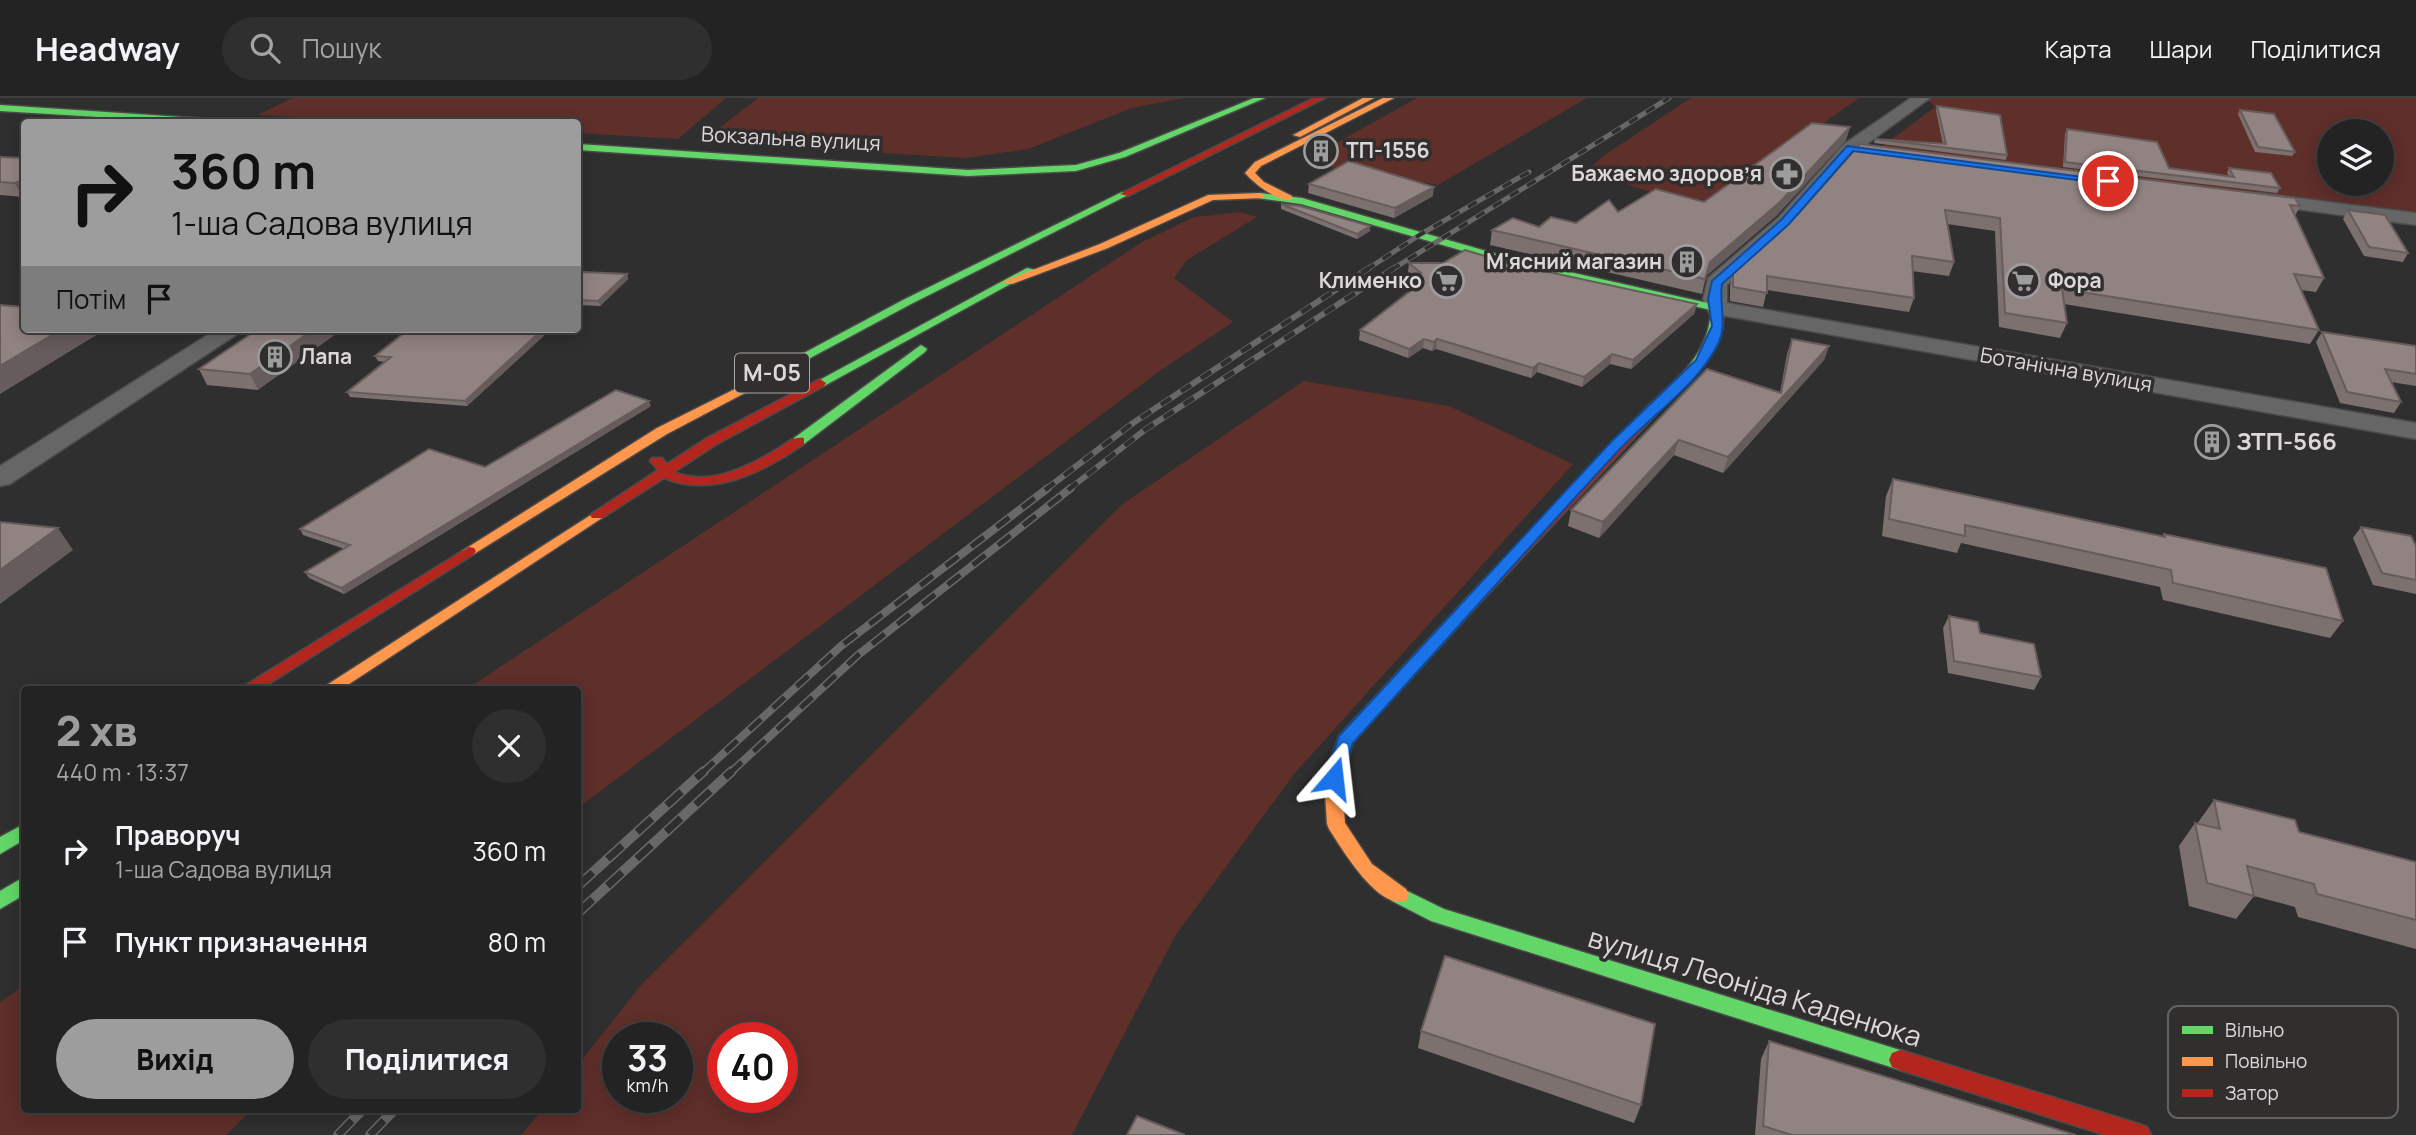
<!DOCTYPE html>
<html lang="uk">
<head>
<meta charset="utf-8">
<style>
  :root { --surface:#242323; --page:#302f30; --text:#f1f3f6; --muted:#a3a4a6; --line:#414041; --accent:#9e9d9d }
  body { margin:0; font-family:Manrope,sans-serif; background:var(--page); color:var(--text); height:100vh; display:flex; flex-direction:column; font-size:26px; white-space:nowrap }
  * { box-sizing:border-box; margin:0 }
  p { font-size:23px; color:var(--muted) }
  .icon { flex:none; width:38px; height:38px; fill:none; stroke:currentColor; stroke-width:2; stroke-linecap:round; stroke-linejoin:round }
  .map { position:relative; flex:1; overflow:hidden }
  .details { position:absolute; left:21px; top:588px; width:560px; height:427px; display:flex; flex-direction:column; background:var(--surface); border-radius:7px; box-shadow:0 4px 18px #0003,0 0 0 2px var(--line) }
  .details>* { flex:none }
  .guide { position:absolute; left:21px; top:21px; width:560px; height:214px; border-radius:7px; box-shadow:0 4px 18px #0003,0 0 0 2px var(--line); background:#9e9d9d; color:#111; overflow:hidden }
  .controls { position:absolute; left:2317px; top:21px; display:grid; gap:14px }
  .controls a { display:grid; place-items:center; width:77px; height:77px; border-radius:50%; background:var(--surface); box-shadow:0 4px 18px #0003,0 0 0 2px var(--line); font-size:35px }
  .speed { position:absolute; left:602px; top:924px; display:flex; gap:14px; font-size:35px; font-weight:700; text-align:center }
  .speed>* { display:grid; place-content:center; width:91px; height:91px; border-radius:50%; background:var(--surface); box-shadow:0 4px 18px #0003,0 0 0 2px var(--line); line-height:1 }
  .speed small { font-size:18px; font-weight:400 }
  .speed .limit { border:10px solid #d22; background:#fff; color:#111 }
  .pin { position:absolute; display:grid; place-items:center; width:60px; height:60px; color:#fff; margin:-30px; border:4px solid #fff; border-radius:50%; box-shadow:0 2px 7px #0007 }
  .me { position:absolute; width:77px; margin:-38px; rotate:17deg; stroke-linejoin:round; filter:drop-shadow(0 0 5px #0008) }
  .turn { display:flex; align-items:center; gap:24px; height:147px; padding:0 35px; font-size:32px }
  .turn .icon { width:91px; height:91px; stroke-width:2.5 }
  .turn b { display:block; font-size:49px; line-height:60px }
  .then { display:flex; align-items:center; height:66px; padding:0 35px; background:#0003; gap:14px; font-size:26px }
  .round { display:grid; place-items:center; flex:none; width:74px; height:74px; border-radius:37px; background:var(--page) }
  .summary { display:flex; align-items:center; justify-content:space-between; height:119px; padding:0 35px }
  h1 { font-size:42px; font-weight:800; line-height:52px; color:var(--accent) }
  .cta { display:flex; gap:14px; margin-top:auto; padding:14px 35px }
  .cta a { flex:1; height:80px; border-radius:42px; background:var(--accent); color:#111; font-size:28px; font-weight:800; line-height:80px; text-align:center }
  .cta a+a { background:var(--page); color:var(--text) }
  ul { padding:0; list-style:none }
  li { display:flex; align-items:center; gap:21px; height:91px; padding:0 35px }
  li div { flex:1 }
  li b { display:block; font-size:26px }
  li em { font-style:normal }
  header { display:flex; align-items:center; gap:42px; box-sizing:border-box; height:98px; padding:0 35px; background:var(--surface); border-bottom:2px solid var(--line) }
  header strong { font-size:33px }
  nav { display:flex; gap:38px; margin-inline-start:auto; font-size:24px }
  .search { width:490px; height:63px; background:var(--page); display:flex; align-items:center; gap:18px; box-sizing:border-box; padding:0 24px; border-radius:38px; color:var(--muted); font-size:26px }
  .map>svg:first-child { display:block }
  .green { fill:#5f2f2a; fill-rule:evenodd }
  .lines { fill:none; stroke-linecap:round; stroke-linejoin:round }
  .street-casing { stroke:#4b4a4a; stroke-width:3 }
  .fast-casing { stroke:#4b4a4a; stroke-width:3 }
  .slow-casing { stroke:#4b4a4a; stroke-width:3 }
  .jam-casing { stroke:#4b4a4a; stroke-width:3 }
  .street { fill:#676666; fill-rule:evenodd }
  .fast { fill:#63d668; fill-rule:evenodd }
  .slow { fill:#ff974d; fill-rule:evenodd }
  .jam { fill:#b3261e; fill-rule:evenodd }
  .rail-far3-casing { stroke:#696868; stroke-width:5 }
  .rail-far2-casing { stroke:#696868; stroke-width:6 }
  .rail-far1-casing { stroke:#696868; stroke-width:8 }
  .rail-casing { stroke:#696868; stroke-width:10 }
  .rail-far3 { stroke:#312e2e; stroke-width:3.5; stroke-dasharray:10; stroke-linecap:butt }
  .rail-far2 { stroke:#312e2e; stroke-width:4.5; stroke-dasharray:12; stroke-linecap:butt }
  .rail-far1 { stroke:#312e2e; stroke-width:5; stroke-dasharray:16; stroke-linecap:butt }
  .rail { stroke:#312e2e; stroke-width:7; stroke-dasharray:20; stroke-linecap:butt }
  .wall { fill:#7d7170 }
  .shaded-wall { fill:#665c5b }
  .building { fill:#918382; stroke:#665c5b; stroke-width:2 }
  .route { fill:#1a73e8; stroke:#114b97; stroke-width:2 }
  .labels { text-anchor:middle; stroke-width:7; stroke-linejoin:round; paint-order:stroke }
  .far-street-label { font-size:21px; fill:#dad8d8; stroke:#312e2e }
  .far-poi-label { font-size:21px; font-weight:bold; fill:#dad8d8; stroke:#312e2e; text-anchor:start }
  .shield { fill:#312e2e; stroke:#a7a5a5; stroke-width:2 }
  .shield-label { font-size:23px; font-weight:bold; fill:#dad8d8 }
  .poi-label { font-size:24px; font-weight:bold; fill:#dad8d8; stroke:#312e2e; text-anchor:start }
  .near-street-label { font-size:28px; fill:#dad8d8; stroke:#312e2e }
  .key { fill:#312e2e; stroke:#646161; stroke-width:2 }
  .key-label { font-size:19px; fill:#dad8d8 }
</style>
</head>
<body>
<header>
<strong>Headway</strong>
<div class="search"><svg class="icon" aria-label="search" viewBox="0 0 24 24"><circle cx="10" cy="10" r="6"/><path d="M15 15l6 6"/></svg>Пошук</div>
<nav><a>Карта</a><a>Шари</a><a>Поділитися</a></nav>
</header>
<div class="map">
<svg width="2416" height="1037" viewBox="0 0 2416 1037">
  <rect width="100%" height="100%" fill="#302f2f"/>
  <path class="green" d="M293,0H726L678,41L578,35V24H401L257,17Z
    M758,0H1183L1132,10L1028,51L966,60L701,44Z
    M1417,0H1587L1438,87L1330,69L1306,62Z
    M1691,0H1859L1703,110L1586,74L1603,58Z
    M1926,0H2416V121L1877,52L1935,9ZM2329,33H2382V86H2329Z
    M1241,114L1257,119L1187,162L1174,180L1233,224L1161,272L578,710V592L467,591L1142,144L1194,119Z
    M1304,283L1449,308L1573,366L1294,676L1175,838L1072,1037H521L542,1012H578V967L641,887L1124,405ZM618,940H677V999H618ZM723,940H782V999H723Z
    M24,888V1012H251L226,1037H0V904Z"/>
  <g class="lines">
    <g class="street-casing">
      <path id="street" d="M1911,0H1930L1856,54L1792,128L1727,187V205L2416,325V341L1709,215L1703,201L1708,180L1778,120L1844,46Z
        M2258,95L2416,115V127L2251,105L2248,101L2251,97Z
        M217,231H245L10,386L0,388V368Z"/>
    </g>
    <g class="fast-casing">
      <path id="fast" d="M1254,0H1265L1125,59L1076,73L968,78L578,52V46L968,72L1076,67L1119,55Z
        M0,7L212,21L216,24H180L0,13Z
        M1122,94L1130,96L911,206L741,297H733L731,294L903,202Z
        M1260,95L1302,100L1521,163L1721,208C1734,249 1685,287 1660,312H1650V306C1680,279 1709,255 1711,212L1515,168L1301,106L1257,100L1255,98Z
        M1027,170L1036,172L824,288H816L814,285Z
        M921,247L927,251L925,254L804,346H794V340Z
        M24,726V742L0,756V739Z
        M24,779V797L0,811V793Z
        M1399,789L1444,811L1900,952L1908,955L1911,962L1908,969L1900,972L1431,823L1392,803L1389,797L1392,791Z"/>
    </g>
    <g class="slow-casing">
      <path id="slow" d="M1363,0H1374L1300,39L1293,37Z
        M1383,0H1394L1261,68L1255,75L1264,84L1292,98V102C1276,103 1256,87 1245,75L1255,64Z
        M1260,95L1265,98L1263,100L1213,102L1108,150L1012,186L1002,184L1100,146L1208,97Z
        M737,290L743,294L741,297L667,336L474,456L469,457L462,453L657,330Z
        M597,413L604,417L602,420L340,592H319Z
        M1470,501L1478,506L1476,509L1353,644L1342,680L1345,725L1372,766L1406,791L1409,797L1406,803C1378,812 1342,751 1329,731L1327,726L1324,680L1339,638L1464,503Z"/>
    </g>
    <g class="jam-casing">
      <path id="jam" d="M1314,0H1325L1128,98L1120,96Z
        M820,281L826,285L824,288L717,346L674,374C709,389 748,369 779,350C787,345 793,338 804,340V346C763,374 713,400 664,380L602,420H592L590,417L658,372L650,363L652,360H662L667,366L707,340Z
        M1655,305L1661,309L1660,312L1476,509H1464L1462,506L1464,503L1650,306Z
        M469,449L474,450L476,453L474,456L259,592H238Z
        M1900,952L2139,1026L2147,1029L2151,1037H2105L1900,972L1892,969L1889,962L1892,955Z"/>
    </g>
    <use href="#street" class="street"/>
    <use href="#fast" class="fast"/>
    <use href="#slow" class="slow"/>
    <use href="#jam" class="jam"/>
    <g class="rail-far3-casing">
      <path id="rail-far3" d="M1366,172L1421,136L1529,74
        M1391,172L1669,0"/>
    </g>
    <g class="rail-far2-casing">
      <path id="rail-far2" d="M1045,392L1133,325L1369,170
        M1068,392L1146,331L1394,170"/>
    </g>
    <g class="rail-far1-casing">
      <path id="rail-far1" d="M702,675L841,548L1048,390
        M730,675L858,557L1071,390"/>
    </g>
    <g class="rail-casing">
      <path id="rail" d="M578,788L704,673
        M578,815L732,673
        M338,1037L362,1012
        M370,1037L394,1012"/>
    </g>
    <use href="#rail-far3" class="rail-far3"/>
    <use href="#rail-far2" class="rail-far2"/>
    <use href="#rail-far1" class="rail-far1"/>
    <use href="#rail" class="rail"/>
  </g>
  <path class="wall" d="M1937,8L2007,57L2006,62L1874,45L1875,41L1943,46L1936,13Z
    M2240,12L2295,54L2292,58L2255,54L2238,16Z
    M1850,29L1846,42L1776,118L1706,178L1702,196L1490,147L1492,132L1576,125L1618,114L1704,104Z
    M2067,31L2169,70L2229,78L2227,75L2229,70L2280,90L2277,95L2063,69L2065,36Z
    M1860,46L2300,108L2295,118L2324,180L2316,194L2301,192L2319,232L2310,246L2064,206L2067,225L2060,240L1999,229L1995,133L1947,126L1954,164L1949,178L1912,173L1914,200L1909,214L1767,192L1763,209L1730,203V188L1733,174L1798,116Z
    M0,59L23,99L0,97Z
    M1309,86L1433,98L1394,120L1308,95Z
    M1281,106L1370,128V133L1357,141L1281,111Z
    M2348,112L2408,155L2403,164L2364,158L2343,121Z
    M1409,165L1511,166L1697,206L1694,216L1631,271L1610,266L1582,289L1537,274L1531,280L1436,251L1432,253L1423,250L1408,260L1359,242L1360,232L1415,190L1411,188L1412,179H1413L1408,174Z
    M627,176L628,181L600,208L578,207V178Z
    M258,231V292L207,287L199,271Z
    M409,231H548L549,233L467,308L350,299L347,294L385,264L378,263L375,258Z
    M2322,234L2416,248V288L2391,284L2401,304L2394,315L2340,305L2316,244Z
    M1792,241L1829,248L1824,262L1723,375L1674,357L1599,440L1568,428L1571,412L1707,271L1780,295L1787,256Z
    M651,308L344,496L309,480L305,474L345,451L303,437L300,431L485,369Z
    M1893,381L2163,438L2164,436L2343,523L2330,540L2163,502L2160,489L1961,445L1957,455L1882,438L1886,398Z
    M2361,429L2416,448V496L2373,487L2353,440Z
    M1949,518L1980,535L2041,579L2034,592L1948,575L1943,530Z
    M2214,702L2299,734L2416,764V851L2298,819L2295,809L2254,798L2236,821L2189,808L2179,748L2195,725L2197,726Z
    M1421,933L1641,1007L1634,1025L1418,950Z
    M1769,943L2076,1037H1755L1761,961Z"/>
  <path class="shaded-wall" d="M1850,29L1846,42L1776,118L1706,178L1710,164Z
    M24,81V98L23,99L15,85Z
    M1434,89L1433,98L1394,120L1395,110Z
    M1370,128V133L1357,141V136Z
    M627,176L628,181L600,208L598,203Z
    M1697,206L1694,216L1631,271L1633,262Z
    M62,231H102L103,233L0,296V268Z
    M314,231H343L258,292L250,276Z
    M543,231H548L549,233L467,308L465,303Z
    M1424,241L1423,250L1408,260L1409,251Z
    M1437,241L1436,251L1432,253L1434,244Z
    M1829,248L1824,262L1723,375L1728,359Z
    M1612,256L1610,266L1582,289L1584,279Z
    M1539,265L1537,274L1531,280L1533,270Z
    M649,303L651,308L344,496L341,490Z
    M1679,342L1674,357L1599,440L1603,424Z
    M58,430L73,452L0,506V472Z"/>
  <path class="building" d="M1937,8L2000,17L2007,57L1875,41L1946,46Z
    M2240,12L2274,16L2295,54L2258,49Z
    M1812,25L1850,29L1780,104L1710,164L1705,181L1492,132L1513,120L1539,129L1551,119L1576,125L1609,102L1618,114L1656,91L1704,104Z
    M2067,31L2157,44L2169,70L2234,79L2229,70L2271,75L2280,90L2065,64Z
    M1860,46L2295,100L2300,108L2290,107L2324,180L2294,176L2319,232L2062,191L2067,225L2005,215L2000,120L1945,112L1954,164L1912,158L1914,200L1767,178V195L1733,189V174L1798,116Z
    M0,59L24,60V81L15,85L0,84Z
    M1349,63L1434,89L1395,110L1309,86Z
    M1281,106L1300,108L1370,128L1357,136Z
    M2348,112L2385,117L2408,155L2369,149Z
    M1465,152L1511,166L1697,206L1633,262L1612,256L1584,279L1539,265L1533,270L1437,241L1434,244L1424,241L1409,251L1360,232L1423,183L1412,179L1421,175L1409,165H1443Z
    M582,174L627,176L598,203L578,202V178Z
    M0,207L24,209V231H62L0,268Z
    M258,231H314L250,276L199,271Z
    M409,231H543L465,303L347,294L391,259L375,258Z
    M2322,234L2416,248V276L2385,271L2401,304L2347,294Z
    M1792,241L1829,248L1728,359L1679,342L1603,424L1571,412L1707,271L1781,295Z
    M616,292L649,303L341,490L305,474L350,447L300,431L429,351L485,369Z
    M1893,381L2165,439L2164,436L2326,470L2343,523L2173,485L2171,472L1965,427V438L1889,421Z
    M0,424L58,430L0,472Z
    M2361,429L2411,438L2416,448V482L2382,475Z
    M1949,518L1978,524L1980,535L2034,546L2041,579L1954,563Z
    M2214,702L2295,722L2299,734L2416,764V822L2317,796L2314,786L2247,768L2254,798L2207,785L2195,725L2220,731Z
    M1445,858L1655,926L1641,1007L1421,933Z
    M1769,943L2076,1037H1792L1763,1028Z
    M1137,1018L1185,1037H1127Z"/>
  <path class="route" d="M1847,48L2113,83L2108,86L1853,53L1789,126L1722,186C1719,206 1727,226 1719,244C1699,287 1650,318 1618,353C1529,449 1442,547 1353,645L1340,685H1327L1324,680L1339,638L1611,344L1696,262L1712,228L1708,201L1712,183L1781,122Z"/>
  <defs>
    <g id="building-ring" transform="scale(1.75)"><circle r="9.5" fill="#312e2e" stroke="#9e9d9d" stroke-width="1.5"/><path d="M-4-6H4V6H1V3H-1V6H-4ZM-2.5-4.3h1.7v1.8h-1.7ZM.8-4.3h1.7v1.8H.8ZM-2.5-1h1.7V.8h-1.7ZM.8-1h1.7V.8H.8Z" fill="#9e9d9d"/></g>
    <g id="pharmacy-ring" transform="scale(1.75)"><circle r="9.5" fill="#312e2e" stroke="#9e9d9d" stroke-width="1.5"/><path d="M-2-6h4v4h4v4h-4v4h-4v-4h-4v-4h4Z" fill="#9e9d9d"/></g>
    <g id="supermarket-ring" transform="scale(1.75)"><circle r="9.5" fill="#312e2e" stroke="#9e9d9d" stroke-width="1.5"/><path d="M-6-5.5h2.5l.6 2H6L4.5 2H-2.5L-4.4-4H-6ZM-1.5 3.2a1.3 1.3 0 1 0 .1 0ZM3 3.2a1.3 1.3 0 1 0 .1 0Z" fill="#9e9d9d"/></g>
  </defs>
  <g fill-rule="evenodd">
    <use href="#building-ring" x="1321" y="53"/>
    <use href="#pharmacy-ring" x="1787" y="76"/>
    <use href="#building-ring" x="1687" y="164"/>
    <use href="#supermarket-ring" x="1447" y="183"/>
    <use href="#supermarket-ring" x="2023" y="183"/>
    <use href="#building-ring" x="275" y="259"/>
    <use href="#building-ring" x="2212" y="344"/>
  </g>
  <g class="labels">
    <g class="far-street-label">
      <text transform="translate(791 41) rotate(3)" y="7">Вокзальна вулиця</text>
      <text transform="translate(2066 272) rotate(10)" y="7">Ботанічна вулиця</text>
    </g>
    <g class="far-poi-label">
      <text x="1346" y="60">ТП-1556</text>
      <text x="1762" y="83" text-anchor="end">Бажаємо здоровʼя</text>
      <text x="1662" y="171" text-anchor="end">М'ясний магазин</text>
      <text x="1422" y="190" text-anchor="end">Клименко</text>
      <text x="2048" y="190">Фора</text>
      <text x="300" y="266">Лапа</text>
    </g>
    <rect class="shield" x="735" y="255.5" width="74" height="39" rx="5"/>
    <g class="shield-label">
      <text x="772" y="283">М-05</text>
    </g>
    <g class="poi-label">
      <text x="2236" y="352">ЗТП-566</text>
    </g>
    <g class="near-street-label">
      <text transform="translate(1755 889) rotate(17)" y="10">вулиця Леоніда Каденюка</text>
    </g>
  </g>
  <rect x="2168" y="908" width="230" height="112" rx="10" class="key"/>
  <rect x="2182" y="928" width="31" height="8" fill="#63d668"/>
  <rect x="2182" y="959" width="31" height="9" fill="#ff974d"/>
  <rect x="2182" y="991" width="31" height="8" fill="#b3261e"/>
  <g class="key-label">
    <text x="2225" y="939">Вільно</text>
    <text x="2225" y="970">Повільно</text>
    <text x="2225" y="1002">Затор</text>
  </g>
</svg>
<div class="controls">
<a><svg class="icon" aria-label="layers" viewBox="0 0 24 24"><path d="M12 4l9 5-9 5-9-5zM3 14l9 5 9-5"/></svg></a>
</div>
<div class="speed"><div>33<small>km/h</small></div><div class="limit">40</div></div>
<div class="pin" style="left:2108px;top:83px;background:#d93025"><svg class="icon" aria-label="arrive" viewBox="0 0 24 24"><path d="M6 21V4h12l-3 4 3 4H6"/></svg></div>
<svg class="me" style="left:1334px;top:680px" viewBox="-20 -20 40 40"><path d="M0-17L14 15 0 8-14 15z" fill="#1a73e8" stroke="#fff" stroke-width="4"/></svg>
<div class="guide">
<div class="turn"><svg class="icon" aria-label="right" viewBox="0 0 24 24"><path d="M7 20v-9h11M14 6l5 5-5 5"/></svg><div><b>360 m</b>1-ша Садова вулиця</div></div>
<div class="then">Потім<svg class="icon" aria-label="arrive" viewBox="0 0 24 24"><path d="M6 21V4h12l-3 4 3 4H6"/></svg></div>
</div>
<section class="details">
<div class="summary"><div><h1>2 хв</h1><p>440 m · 13:37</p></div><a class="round"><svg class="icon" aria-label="close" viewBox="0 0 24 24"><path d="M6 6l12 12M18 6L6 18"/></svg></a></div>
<ul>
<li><svg class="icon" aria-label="right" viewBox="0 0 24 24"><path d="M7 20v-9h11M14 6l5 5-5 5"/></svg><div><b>Праворуч</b><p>1-ша Садова вулиця</p></div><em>360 m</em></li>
<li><svg class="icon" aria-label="arrive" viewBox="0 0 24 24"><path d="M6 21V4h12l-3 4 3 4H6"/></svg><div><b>Пункт призначення</b></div><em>80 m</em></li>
</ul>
<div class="cta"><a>Вихід</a><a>Поділитися</a></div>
</section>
</div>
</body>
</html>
